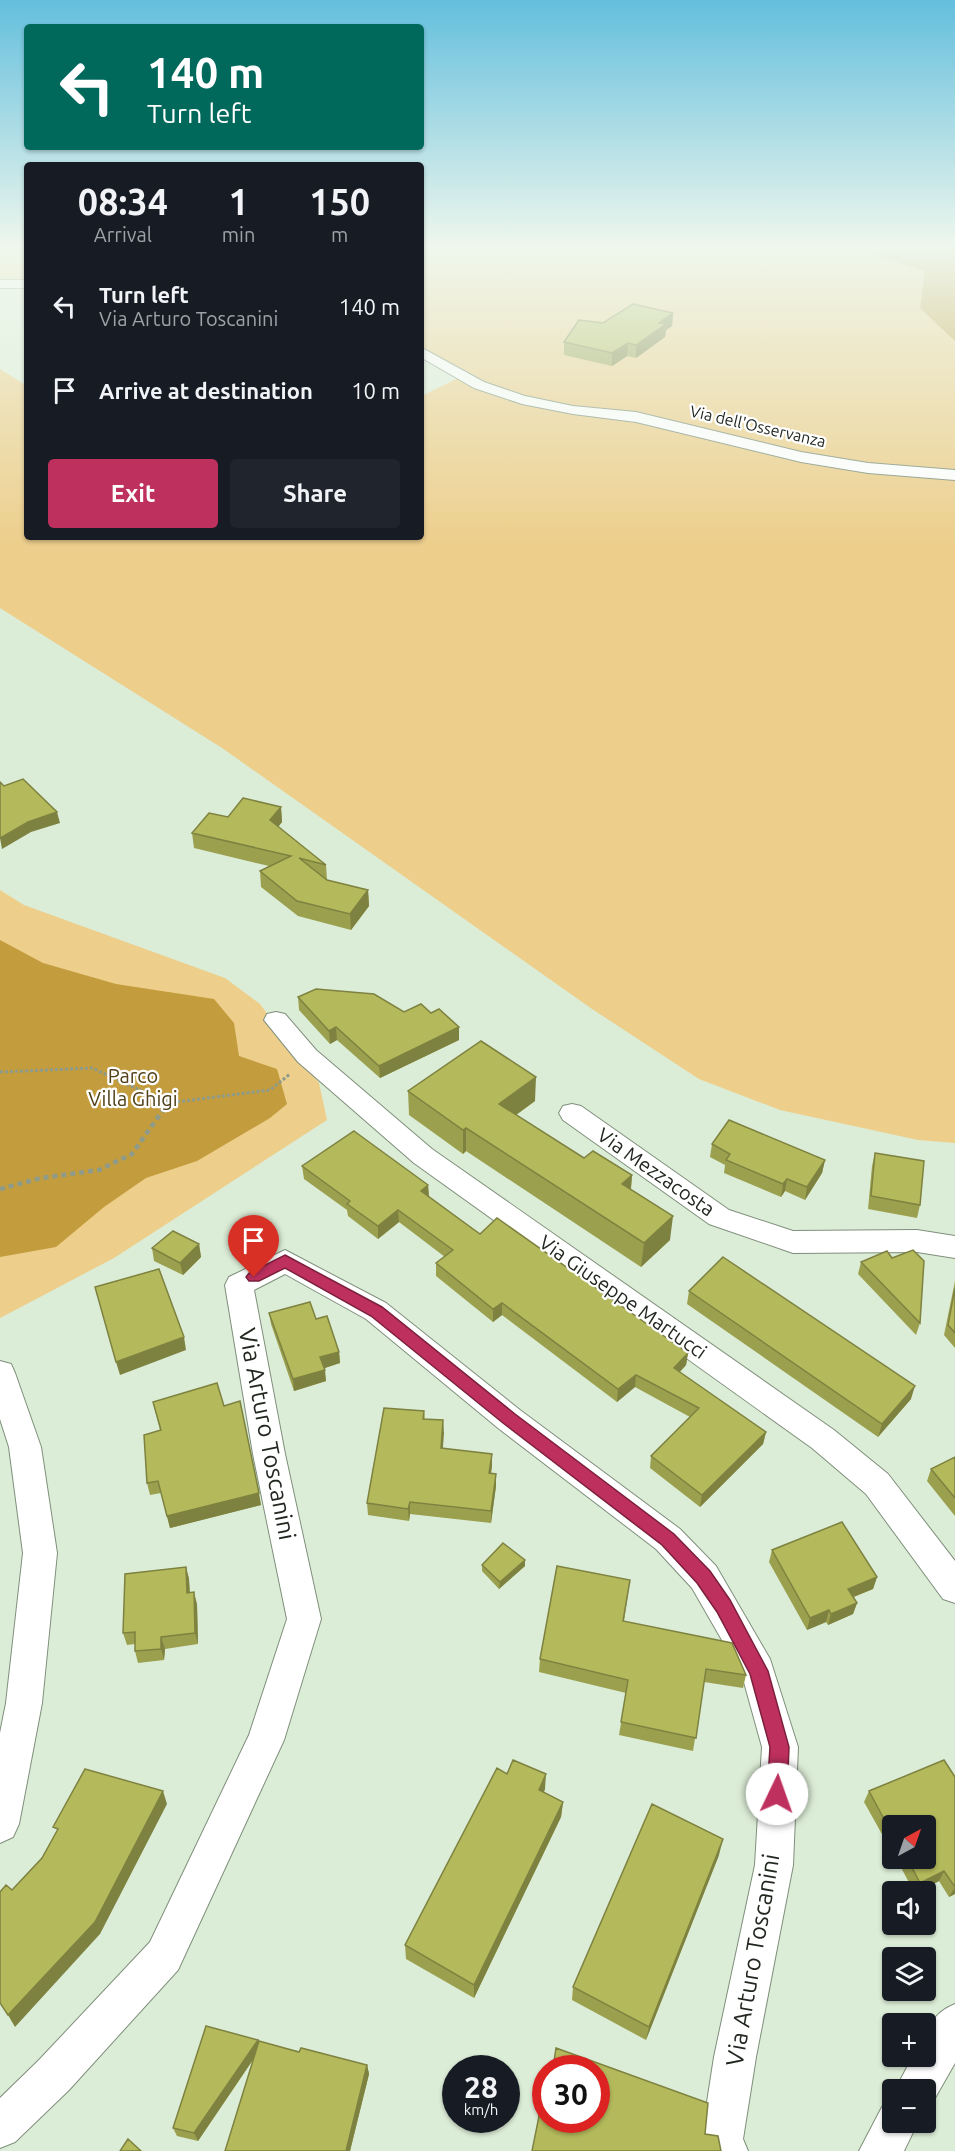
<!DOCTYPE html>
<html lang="en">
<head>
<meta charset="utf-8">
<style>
  :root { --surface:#171b24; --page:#20242c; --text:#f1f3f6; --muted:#9ea1a6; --accent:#be305e }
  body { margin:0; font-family:Ubuntu,sans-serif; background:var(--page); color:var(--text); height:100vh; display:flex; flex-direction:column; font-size:22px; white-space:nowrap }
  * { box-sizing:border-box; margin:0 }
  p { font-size:20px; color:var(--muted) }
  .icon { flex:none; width:33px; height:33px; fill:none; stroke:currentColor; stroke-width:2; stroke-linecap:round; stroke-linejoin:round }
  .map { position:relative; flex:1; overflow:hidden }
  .panel { position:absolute; left:24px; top:162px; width:400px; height:378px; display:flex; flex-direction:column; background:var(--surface); border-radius:6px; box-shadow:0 2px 4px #0004 }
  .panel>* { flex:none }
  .guide { position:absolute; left:24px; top:24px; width:400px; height:126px; border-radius:6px; box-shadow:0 2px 4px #0004; background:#00695c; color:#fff; overflow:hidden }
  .needle { width:39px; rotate:40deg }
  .tools { position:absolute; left:882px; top:1815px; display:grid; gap:12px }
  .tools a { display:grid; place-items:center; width:54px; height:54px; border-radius:6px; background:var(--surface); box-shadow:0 2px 4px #0004; font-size:30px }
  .speed { position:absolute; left:442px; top:2055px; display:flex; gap:12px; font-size:30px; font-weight:700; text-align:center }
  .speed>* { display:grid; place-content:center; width:78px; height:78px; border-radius:50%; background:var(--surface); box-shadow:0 2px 4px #0004; line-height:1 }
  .speed small { font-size:15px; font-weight:400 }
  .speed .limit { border:9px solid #d22; background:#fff; color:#111 }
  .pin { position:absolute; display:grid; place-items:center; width:51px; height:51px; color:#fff; margin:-62px -26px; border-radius:50% 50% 50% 0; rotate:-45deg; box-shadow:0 0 6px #0007 }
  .pin .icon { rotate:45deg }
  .me { position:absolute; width:66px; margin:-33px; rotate:3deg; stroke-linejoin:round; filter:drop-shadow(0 0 4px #0008) }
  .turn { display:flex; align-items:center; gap:21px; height:126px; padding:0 24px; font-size:27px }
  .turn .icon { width:78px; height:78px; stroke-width:2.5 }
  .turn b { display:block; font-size:42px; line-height:51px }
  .eta { display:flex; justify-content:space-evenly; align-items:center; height:102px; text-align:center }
  .eta b { font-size:36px; font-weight:700; line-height:42px }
  .button { display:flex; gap:12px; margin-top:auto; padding:12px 24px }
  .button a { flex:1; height:69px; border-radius:6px; background:var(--accent); color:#fff; font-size:24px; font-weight:700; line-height:69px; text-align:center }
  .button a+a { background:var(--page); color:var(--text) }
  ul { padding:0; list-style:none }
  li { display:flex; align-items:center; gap:18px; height:84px; padding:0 24px }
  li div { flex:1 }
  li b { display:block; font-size:22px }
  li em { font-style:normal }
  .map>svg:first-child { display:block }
  .green { fill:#edce8a }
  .forest { fill:#c39c3d }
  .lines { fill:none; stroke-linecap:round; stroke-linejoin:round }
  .street-casing { stroke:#7f8f7b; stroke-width:2 }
  .path-far1 { stroke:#8e9b8b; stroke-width:3; stroke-dasharray:3 2; stroke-linecap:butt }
  .path { stroke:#8e9b8b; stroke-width:4.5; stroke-dasharray:5 4; stroke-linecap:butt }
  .street { fill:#fff; fill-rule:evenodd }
  .wall { fill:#9ba04e }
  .shaded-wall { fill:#7e8240 }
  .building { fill:#b4ba5b; stroke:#7e8240; stroke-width:1.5 }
  .route { fill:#be305e; stroke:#7c1f3d; stroke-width:1.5 }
  .labels { text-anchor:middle; stroke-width:4.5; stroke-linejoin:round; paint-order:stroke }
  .far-street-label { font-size:16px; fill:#222820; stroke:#fff }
  .park-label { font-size:20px; fill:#514019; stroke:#fff }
  .street-label { font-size:20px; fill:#222820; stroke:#fff }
  .near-street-label { font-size:24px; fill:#222820; stroke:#fff }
</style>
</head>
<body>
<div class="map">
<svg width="955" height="2151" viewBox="0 0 955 2151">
  <rect width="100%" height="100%" fill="#dcedd7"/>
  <path class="green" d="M0,247H27V286H0Z
    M422,247H955V1143L918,1140L780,1110L699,1079L592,1009L222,748L0,608V369L27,386V537H422V396L462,376L422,352Z
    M0,890L24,905L225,978L260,1004L319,1083L327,1120L114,1258L0,1318Z"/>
  <path class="forest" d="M848,247H955V341L920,308L925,271Z
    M0,940L43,963L116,984L214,999L234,1023L239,1056L277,1069L287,1104L270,1118L197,1161L146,1178L104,1207L56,1247L0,1257Z"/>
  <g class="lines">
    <g class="street-casing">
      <path id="street" d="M0,280H27V288H0Z
        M422,348L484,382L525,396L573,406L636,412L801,452L868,463L955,470V480L868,473L801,462L636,422L573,414L522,404L474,388L422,358Z
        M276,1012L285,1014L316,1050L432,1149L834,1430L888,1474L955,1561V1603L943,1599L866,1494L812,1448L414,1163L298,1062L264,1020L267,1014Z
        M572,1104L581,1106L729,1210L793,1231L917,1230L955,1236V1258L917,1252L793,1253L709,1224L563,1120L559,1113L563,1106Z
        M285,1250L386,1303L520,1410L680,1529L716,1566L770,1659L798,1747L793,1865L756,2057L743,2139L748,2151H701L700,2147L714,2057L755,1865L762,1747L742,1675L692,1588L656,1549L498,1428L366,1319L285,1274L254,1290L285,1454L321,1619L284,1740L178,1970L69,2090L15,2142L0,2148V2098L39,2060L150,1942L249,1735L287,1619L253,1454L225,1285L229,1277Z
        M0,1361L11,1364L15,1373L41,1447L57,1553L42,1703L19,1824L13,1837L0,1843V1733L6,1703L23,1553L9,1447L0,1419Z
        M955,2004V2063L931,2105L926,2107V2090H895L913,2056H926C926,2031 930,2014 955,2004Z
        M892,2103V2122H918L904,2151H859L882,2107Z"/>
    </g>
    <path class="path-far1" d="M0,1072L92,1068L168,1103L270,1090L290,1074"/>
    <path class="path" d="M166,1102H175
      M0,1189L41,1178L99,1170L132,1154L168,1103"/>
    <use href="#street" class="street"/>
  </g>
  <path class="wall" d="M673,313L672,326L666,330L665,337L636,358L627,356L612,366L564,355V342L603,323Z
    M281,807L282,822L278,827L326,865L327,880L368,890L369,906L351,930L298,916L261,887L260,871L269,866L194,848L192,833Z
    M298,997L404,1012L431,1013L459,1027V1040L380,1078L337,1040L330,1044L299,1010Z
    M408,1091L535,1101L516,1115L584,1158L632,1175L631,1189L670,1240L641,1267L466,1151L463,1154L409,1115Z
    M712,1144L825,1160L822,1173L805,1200L785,1191L781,1197L724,1173L725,1165L710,1157Z
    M875,1153L920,1205L917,1218L868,1209L872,1166Z
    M302,1166L428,1185L429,1196L480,1234L688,1353L686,1365L680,1372L766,1432L763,1444L700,1507L650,1468L651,1456L690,1417L635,1387L617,1402L502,1315L493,1322L436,1276V1263L445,1257L399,1222L378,1239L348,1216L347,1210L304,1179Z
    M199,1244L201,1257L183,1275L154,1261L152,1248Z
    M861,1262L920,1323L916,1335L858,1274Z
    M955,1281V1348L944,1335Z
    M689,1291L911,1399L878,1437L687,1304Z
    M269,1313L316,1319L339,1352L340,1363L324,1368L326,1381L294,1391L271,1324Z
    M153,1402L224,1406L261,1505L170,1528L161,1493L150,1495L147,1483L160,1430Z
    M424,1411L425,1419L443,1420V1449L492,1466L491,1473L496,1474V1486L491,1523L410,1514L409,1521L368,1515L367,1503Z
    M955,1457V1516L927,1481L931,1469Z
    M772,1550L877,1577L873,1589L854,1597L857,1603L853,1614L828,1625L826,1622L807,1630L769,1562Z
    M525,1560V1566L499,1589L482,1571V1565Z
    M186,1567L189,1579L190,1593L197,1604L198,1644L165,1649L164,1660L138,1663L135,1651V1644L127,1645L123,1633Z
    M628,1594L624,1621L746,1675L743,1688L704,1682L693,1751L619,1735L626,1693L539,1672L540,1659Z
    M507,1774L545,1789L544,1792L563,1802L561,1817L474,1998L406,1959L405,1945Z
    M955,1777V1894L949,1897L939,1881L919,1892H914L896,1858H926L892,1826V1852L864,1802L869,1791Z
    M719,1855L646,2040L572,2000L573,1987Z
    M258,2043L367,2065L369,2074L350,2151H225L253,2060L198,2141L177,2136L173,2128Z"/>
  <path class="shaded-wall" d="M673,313L672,326L666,330L665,337L636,358V345L659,323Z
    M628,343L627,356L612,366V353Z
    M281,807L282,822L271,836L270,820Z
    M57,812L60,823L31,832L2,849L0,838L28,822Z
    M368,890L369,906L351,930L350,914Z
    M336,1027L337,1040L330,1044L329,1031Z
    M459,1027V1040L380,1078L379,1066Z
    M536,1077L535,1101L498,1128L499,1104Z
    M466,1128V1151L463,1154V1130Z
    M825,1160L822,1173L805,1200L807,1187Z
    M632,1175L630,1199L622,1184Z
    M787,1179L785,1191L781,1197L783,1184Z
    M428,1185L429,1198L421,1191Z
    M398,1210L399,1222L378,1239V1226Z
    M673,1216L670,1240L641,1267L644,1243Z
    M199,1244L201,1257L183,1275L180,1263Z
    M502,1303V1315L493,1322V1309Z
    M184,1337L186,1350L120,1375L116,1362Z
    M339,1352L340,1363L322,1369L320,1357Z
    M688,1353L686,1365L672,1380L674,1368Z
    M325,1370L326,1381L294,1391L293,1379Z
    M636,1375L635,1387L617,1402L618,1389Z
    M915,1386L911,1399L878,1437L882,1424Z
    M443,1420L444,1433L442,1461L441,1448Z
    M766,1432L763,1444L700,1507L702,1495Z
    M492,1454V1466L489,1485V1473Z
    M496,1474V1486L491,1523V1511Z
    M259,1493L261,1505L170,1528L167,1516Z
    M410,1502V1514L409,1521L408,1509Z
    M525,1560V1566L499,1589L500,1582Z
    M186,1567L189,1579L190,1605L187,1593Z
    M877,1577L873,1589L845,1600L848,1589Z
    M194,1592L197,1604L198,1644L195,1633Z
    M857,1603L853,1614L828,1625L831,1614Z
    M829,1610L826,1622L807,1630L810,1618Z
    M161,1637L165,1649L164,1660L161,1649Z
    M546,1774L545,1789L538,1805L539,1790Z
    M163,1791L167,1804L100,1934L15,2027L8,2015Z
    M563,1802L561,1817L474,1998V1985Z
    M723,1839L719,1855L646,2040L649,2027Z
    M944,1871L939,1881L919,1892H916L920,1883Z
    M955,1887V1894L949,1897Z
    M258,2040L260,2049L198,2141L194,2133Z
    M367,2065L369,2074L350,2151H346Z"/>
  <path class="building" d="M633,304L673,313L659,323L666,324L636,345L628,343L612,353L564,342L579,320L603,323Z
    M23,779L57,812L28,822L0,838V782L4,786Z
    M243,798L281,807L270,820L326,865L299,858L327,880L368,890L350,914L297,901L260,871L291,856L192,833L209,813L228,817Z
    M316,989L374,994L404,1012L421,1004L431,1013L439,1009L459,1027L379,1066L336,1027L329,1031L298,997Z
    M481,1041L536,1077L499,1104L584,1158L593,1151L632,1175L622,1184L673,1216L644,1243L466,1128L463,1130L408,1091Z
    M729,1120L825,1160L807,1187L787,1179L783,1184L726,1160L730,1154L712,1144Z
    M354,1131L428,1185L421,1191L480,1234L497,1218L688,1353L674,1368L766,1432L702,1495L651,1456L699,1408L636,1375L618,1389L502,1303L493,1309L436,1263L453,1250L398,1210L378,1226L347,1204L350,1201L302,1166Z
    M875,1153L924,1161L920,1205L871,1196Z
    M173,1231L199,1244L180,1263L152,1248Z
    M913,1250L924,1261L920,1323L861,1262L887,1251L892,1258Z
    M723,1257L915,1386L882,1424L689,1291Z
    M159,1269L184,1337L116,1362L95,1287Z
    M955,1288V1333L948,1325Z
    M310,1302L316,1319L327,1316L339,1352L320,1357L325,1370L293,1379L269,1313Z
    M217,1383L224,1406L240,1401L259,1493L167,1516L158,1481L147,1483L144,1435L161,1430L153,1402Z
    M384,1408L424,1411L423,1419L443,1420L441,1448L492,1454L489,1473L496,1474L491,1511L410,1502L408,1509L367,1503Z
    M955,1457V1498L931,1469Z
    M842,1522L877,1577L848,1589L857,1603L831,1614L829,1610L810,1618L772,1550Z
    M503,1543L525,1560L500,1582L482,1565Z
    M557,1566L630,1580L623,1621L732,1643L746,1675L706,1669L696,1738L621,1722L628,1680L540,1659Z
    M186,1567L187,1593L194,1592L195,1633L161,1637V1649L135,1651V1632L123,1633L125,1574Z
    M513,1760L546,1774L539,1790L563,1802L474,1985L405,1945L497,1768L507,1774Z
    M944,1760L955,1777V1887L944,1871L920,1883L907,1858H926V1826H892V1834L869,1791Z
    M85,1769L163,1791L95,1922L8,2015L0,2003V1892L6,1885L12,1890L42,1858L58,1829L53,1827Z
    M652,1804L723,1839L649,2027L573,1987Z
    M206,2026L258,2040L194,2133L173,2128Z
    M259,2041L299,2052L301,2048L367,2065L346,2151H225Z
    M556,2048L708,2103L705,2134L718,2136L721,2151H532L540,2111L546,2112V2120H597V2068H553Z
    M128,2139L141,2151H120Z"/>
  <linearGradient id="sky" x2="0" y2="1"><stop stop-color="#63bfdd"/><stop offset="0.45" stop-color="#eff7ed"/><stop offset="1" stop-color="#eff7ed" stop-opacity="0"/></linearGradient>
  <rect width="955" height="549" fill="url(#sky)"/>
  <path class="route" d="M285,1255L382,1307L515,1414L674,1534L710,1571L730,1600L768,1671L789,1747L787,1794L784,1801L777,1804L770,1801L767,1794L770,1747L750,1674L717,1612L697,1583L662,1545L503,1423L371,1316L285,1268L259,1281H249L246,1277L249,1273Z"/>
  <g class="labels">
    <g class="far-street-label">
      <text transform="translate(758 426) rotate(13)" y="6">Via dell'Osservanza</text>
    </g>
    <g class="park-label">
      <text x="133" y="1083">Parco<tspan x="133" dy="23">Villa Ghigi</tspan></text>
    </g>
    <g class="street-label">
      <text transform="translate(656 1172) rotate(35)" y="7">Via Mezzacosta</text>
      <text transform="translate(623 1297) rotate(35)" y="7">Via Giuseppe Martucci</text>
    </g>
    <g class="near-street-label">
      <text transform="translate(267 1434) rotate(79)" y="8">Via Arturo Toscanini</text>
      <text transform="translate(753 1960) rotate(-80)" y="8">Via Arturo Toscanini</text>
    </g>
  </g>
</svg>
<div class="tools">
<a><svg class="needle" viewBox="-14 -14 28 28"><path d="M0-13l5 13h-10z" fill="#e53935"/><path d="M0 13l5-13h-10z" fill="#9ea1a6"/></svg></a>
<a><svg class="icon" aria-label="sound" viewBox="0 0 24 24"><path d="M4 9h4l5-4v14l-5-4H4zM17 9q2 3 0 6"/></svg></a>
<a><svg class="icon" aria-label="layers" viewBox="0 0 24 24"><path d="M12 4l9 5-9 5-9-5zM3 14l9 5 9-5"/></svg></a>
<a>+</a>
<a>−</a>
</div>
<div class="speed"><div>28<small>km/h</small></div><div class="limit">30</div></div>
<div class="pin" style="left:254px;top:1277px;background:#d93025"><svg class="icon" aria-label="arrive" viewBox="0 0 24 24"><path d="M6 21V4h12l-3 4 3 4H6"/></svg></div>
<svg class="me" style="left:777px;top:1794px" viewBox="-20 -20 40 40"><circle r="19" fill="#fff"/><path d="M0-13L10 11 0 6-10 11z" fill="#be305e"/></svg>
<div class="guide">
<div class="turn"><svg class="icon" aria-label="left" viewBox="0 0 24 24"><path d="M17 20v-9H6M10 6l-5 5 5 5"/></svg><div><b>140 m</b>Turn left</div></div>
</div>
<section class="panel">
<div class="eta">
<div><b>08:34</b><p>Arrival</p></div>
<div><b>1</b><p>min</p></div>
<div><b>150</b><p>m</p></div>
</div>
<ul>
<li><svg class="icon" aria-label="left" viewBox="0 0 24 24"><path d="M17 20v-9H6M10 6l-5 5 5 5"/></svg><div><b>Turn left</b><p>Via Arturo Toscanini</p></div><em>140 m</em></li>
<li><svg class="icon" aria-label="arrive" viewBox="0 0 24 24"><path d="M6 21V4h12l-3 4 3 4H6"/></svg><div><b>Arrive at destination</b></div><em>10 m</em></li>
</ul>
<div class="button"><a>Exit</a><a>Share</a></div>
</section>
</div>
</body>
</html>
